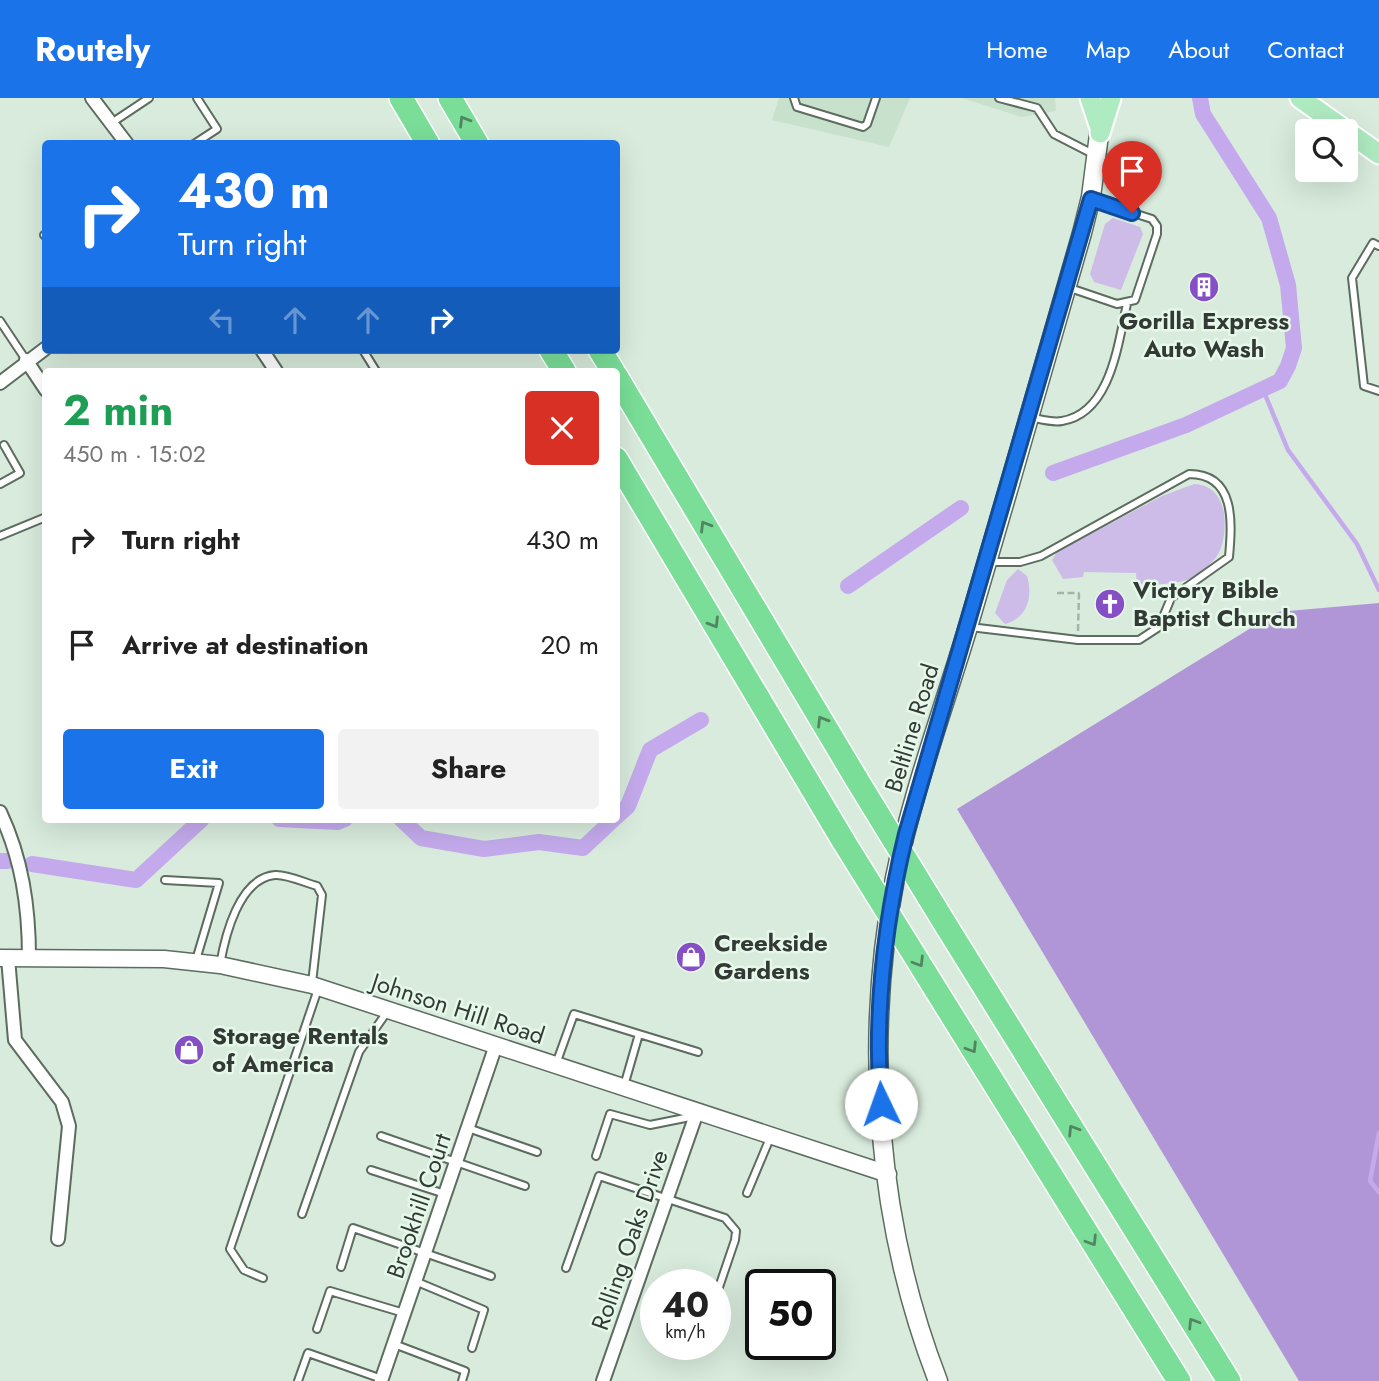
<!DOCTYPE html>
<html lang="en">
<head>
<meta charset="utf-8">
<style>
  :root { --surface:#fff; --page:#f2f2f2; --text:#222; --muted:#767676; --accent:#1a73e8 }
  body { margin:0; font-family:Jost,sans-serif; background:var(--page); color:var(--text); height:100vh; display:flex; flex-direction:column; font-size:26px; white-space:nowrap }
  * { box-sizing:border-box; margin:0 }
  p { font-size:23px; color:var(--muted) }
  .icon { flex:none; width:38px; height:38px; fill:none; stroke:currentColor; stroke-width:2; stroke-linecap:round; stroke-linejoin:round }
  .map { position:relative; flex:1; overflow:hidden }
  .details { position:absolute; left:42px; top:270px; width:578px; height:455px; display:flex; flex-direction:column; background:var(--surface); border-radius:7px; box-shadow:0 7px 28px #0002 }
  .details>* { flex:none }
  .hud { position:absolute; left:42px; top:42px; width:578px; height:214px; border-radius:7px; box-shadow:0 7px 28px #0002; background:#1a73e8; color:#fff; overflow:hidden }
  .controls { position:absolute; left:1295px; top:21px; display:grid; gap:14px }
  .controls a { display:grid; place-items:center; width:63px; height:63px; border-radius:7px; background:var(--surface); box-shadow:0 7px 28px #0002; font-size:35px }
  .speed { position:absolute; left:640px; top:1171px; display:flex; gap:14px; font-size:35px; font-weight:700; text-align:center }
  .speed>* { display:grid; place-content:center; width:91px; height:91px; border-radius:50%; background:var(--surface); box-shadow:0 7px 28px #0002; line-height:1 }
  .speed small { font-size:18px; font-weight:400 }
  .speed .limit { border:4px solid #111; border-radius:10px; background:#fff; color:#111 }
  .pin { position:absolute; display:grid; place-items:center; width:60px; height:60px; color:#fff; margin:-72px -30px; border-radius:50% 50% 50% 0; rotate:-45deg; box-shadow:0 0 7px #0007 }
  .pin .icon { rotate:45deg }
  .me { position:absolute; width:77px; margin:-38px; rotate:357deg; stroke-linejoin:round; filter:drop-shadow(0 0 5px #0008) }
  .turn { display:flex; align-items:center; gap:24px; height:147px; padding:0 21px; font-size:32px }
  .turn .icon { width:91px; height:91px; stroke-width:2.5 }
  .turn b { display:block; font-size:49px; line-height:60px }
  .lanes { display:flex; align-items:center; height:66px; padding:0 21px; background:#0003; justify-content:center; gap:35px; direction:ltr }
  .lanes .off { opacity:.35 }
  .round { display:grid; place-items:center; flex:none; width:74px; height:74px; border-radius:7px; background:var(--page) }
  .head { display:flex; align-items:center; justify-content:space-between; height:119px; padding:0 21px }
  h1 { font-size:42px; font-weight:700; line-height:52px; color:#1e9e55 }
  .primary-button { display:flex; gap:14px; margin-top:auto; padding:14px 21px }
  .primary-button a { flex:1; height:80px; border-radius:7px; background:var(--accent); color:#fff; font-size:28px; font-weight:700; line-height:80px; text-align:center }
  .primary-button a+a { background:var(--page); color:var(--text) }
  ul { padding:0; list-style:none }
  li { display:flex; align-items:center; gap:21px; height:105px; padding:0 21px }
  li div { flex:1 }
  li b { display:block; font-size:26px }
  li em { font-style:normal }
  header { display:flex; align-items:center; gap:42px; box-sizing:border-box; height:98px; padding:0 35px; background:var(--accent); color:#fff }
  header strong { font-size:33px }
  nav { display:flex; gap:38px; margin-inline-start:auto; font-size:24px }
  .map>svg:first-child { display:block }
  .built { fill:#c8e1cd }
  .green { fill:#ccbce7 }
  .forest { fill:#b096d7 }
  .lines { fill:none; stroke-linecap:round; stroke-linejoin:round }
  .stream { stroke:#c4aaec; stroke-width:4.5 }
  .canal { stroke:#c4aaec; stroke-width:16 }
  .service-casing { stroke:#5c6c5f; stroke-width:10 }
  .minor-casing { stroke:#5c6c5f; stroke-width:16 }
  .tertiary-casing { stroke:#5c6c5f; stroke-width:19 }
  .secondary-casing { stroke:#5c6c5f; stroke-width:21 }
  .primary-casing { stroke:#fff; stroke-width:23 }
  .motorway-casing { stroke:#fff; stroke-width:26 }
  .path { stroke:#a5b4a8; stroke-width:2.5; stroke-dasharray:7 3.5; stroke-linecap:butt }
  .service { stroke:#fff; stroke-width:6 }
  .minor { stroke:#fff; stroke-width:12 }
  .tertiary { stroke:#fff; stroke-width:16 }
  .secondary { stroke:#fff; stroke-width:18 }
  .primary { stroke:#afebc1; stroke-width:19 }
  .motorway { stroke:#7ade98; stroke-width:23 }
  .motorway-bridge-casing { stroke:#fff; stroke-width:26; stroke-linecap:butt }
  .motorway-bridge { stroke:#7ade98; stroke-width:23 }
  .oneway { stroke:#538462 }
  .route-casing { stroke:#114b97; stroke-width:18 }
  .route { stroke:#1a73e8; stroke-width:12 }
  .labels { text-anchor:middle; stroke-width:5; stroke-linejoin:round; paint-order:stroke }
  .poi-label { font-size:24px; font-weight:bold; fill:#333a35; stroke:#e5f8e9; text-anchor:start }
  .street-label { font-size:24px; fill:#333a35; stroke:#e5f8e9 }
</style>
</head>
<body>
<header>
<strong>Routely</strong>
<nav><a>Home</a><a>Map</a><a>About</a><a>Contact</a></nav>
</header>
<div class="map">
<svg width="1379" height="1283" viewBox="0 0 1379 1283">
  <rect width="100%" height="100%" fill="#d8ebdc"/>
  <path class="built" d="M779,0H910L889,49L772,22Z
    M962,0H1055L1056,13L1022,19Z"/>
  <path class="green" d="M1113,120L1140,129L1143,136L1121,192L1094,184L1090,176L1105,126Z
    M1194,386C1226,387 1229,425 1221,450C1217,462 1202,474 1191,480C1177,487 1152,486 1137,488L1136,475L1084,474L1083,479L1063,481L1052,462L1057,454L1162,398Z
    M1018,471L1027,478C1033,498 1028,520 1005,526L995,515L1007,482Z"/>
  <path class="forest" d="M1379,505V1283H1299L957,711L1277,514Z"/>
  <g class="lines">
    <path class="stream" d="M1264,294L1288,352L1357,446L1379,492
      M1379,1035L1370,1083L1379,1094"/>
    <path class="canal" d="M1053,375L1186,327L1280,283L1288,268L1294,250L1288,187L1269,120L1203,16L1200,0
      M848,488L961,410
      M616,719L628,708L650,652L701,622
      M279,721L338,724L345,721
      M401,721L421,740L484,751L539,744L583,750L614,721
      M0,763H7
      M32,766L136,782L202,721"/>
    <g class="service-casing">
      <path id="service" d="M794,0L797,9L863,29L867,26L876,0
        M999,0L1037,10L1054,36L1093,56
        M113,24L149,0
        M194,46L217,31L197,0
        M44,137L46,139
        M1379,148L1373,145L1352,180L1364,288L1379,293
        M1067,189L1117,206L1135,202L1157,136V128L1152,121L1093,102
        M0,223L26,262
        M363,252L376,273
        M1029,319C1040,321 1052,325 1062,323C1111,315 1118,245 1127,206
        M0,386L20,375L4,347
        M0,438L46,419
        M970,529L1078,542H1139L1159,529L1171,500L1229,459C1232,425 1236,376 1189,376L1041,458L1020,464H990
        M165,782L219,785L196,862
        M220,867C225,838 239,780 275,777C287,776 305,785 317,788L322,797L312,885
        M639,936L698,954
        M556,966L574,916L639,936L624,988
        M468,1030L537,1054
        M381,1038L525,1088
        M596,1058L610,1016L650,1027L695,1018
        M371,1072L445,1096
        M747,1095L770,1040
        M302,1116L359,954L387,914
        M341,1169L353,1130L491,1178
        M566,1170L599,1078L725,1120L736,1133L735,1142L716,1198
        M263,1180L244,1172L230,1151L318,891
        M415,1183L484,1212L472,1250
        M317,1231L330,1193L404,1215
        M394,1246L465,1273L462,1283
        M298,1283L308,1255L382,1281"/>
    </g>
    <g class="minor-casing">
      <path id="minor" d="M92,0L127,46
        M262,252L276,273
        M26,262L46,292
        M0,285L46,250
        M0,714C22,761 29,808 29,860
        M8,860L15,942L62,1004L69,1028L58,1141
        M381,1283L496,947
        M603,1283L697,1014"/>
    </g>
    <g class="tertiary-casing">
      <path id="tertiary" d="M0,860L164,861L220,867L312,887L888,1076"/>
    </g>
    <g class="secondary-casing">
      <path id="secondary" d="M938,1283C877,1126 863,945 895,780C912,695 943,612 968,529C1007,398 1044,266 1082,135L1091,99L1101,21"/>
    </g>
    <g class="primary-casing">
      <path id="primary" d="M1090,0L1100,30
        M1300,0L1379,56
        M1100,35L1111,0"/>
    </g>
    <g class="motorway-casing">
      <path id="motorway" d="M401,0L428,46
        M450,0L477,46
        M551,252L564,273
        M600,252L613,273
        M616,278L857,682
        M616,361L844,744
        M947,829L1229,1283
        M936,892L1179,1283"/>
    </g>
    <path class="path" d="M1057,495H1079
      M1078,533L1079,495H1083"/>
    <use href="#service" class="service"/>
    <use href="#minor" class="minor"/>
    <use href="#tertiary" class="tertiary"/>
    <use href="#secondary" class="secondary"/>
    <use href="#primary" class="primary"/>
    <use href="#motorway" class="motorway"/>
    <g class="motorway-bridge-casing">
      <path id="motorway-bridge" d="M857,682L947,829
        M844,744L936,892"/>
    </g>
    <use href="#motorway-bridge" class="motorway-bridge"/>
  </g>
  <defs><path id="oneway-chevron" d="M-2-3.5L2.5 0L-2 3.5" fill="none" stroke-width="1.6" stroke-linecap="round" stroke-linejoin="round" transform="scale(1.75)"/></defs>
  <g class="oneway">
    <use href="#oneway-chevron" transform="translate(464 23) rotate(-121)"/>
    <use href="#oneway-chevron" transform="translate(705 428) rotate(-121)"/>
    <use href="#oneway-chevron" transform="translate(714 525) rotate(59)"/>
    <use href="#oneway-chevron" transform="translate(822 623) rotate(-121)"/>
    <use href="#oneway-chevron" transform="translate(919 864) rotate(58)"/>
    <use href="#oneway-chevron" transform="translate(972 950) rotate(58)"/>
    <use href="#oneway-chevron" transform="translate(1073 1032) rotate(-122)"/>
    <use href="#oneway-chevron" transform="translate(1092 1143) rotate(58)"/>
    <use href="#oneway-chevron" transform="translate(1193 1225) rotate(-122)"/>
  </g>
  <g class="lines">
    <g class="route-casing">
      <path id="route" d="M881,1006C874,914 884,826 906,736L1091,101L1132,115"/>
    </g>
    <use href="#route" class="route"/>
  </g>
  <defs>
    <g id="building-disc" transform="scale(1.575)"><circle r="9.5" fill="#864fc6" stroke="#e5f8e9"/><path d="M-4-6H4V6H1V3H-1V6H-4ZM-2.5-4.3h1.7v1.8h-1.7ZM.8-4.3h1.7v1.8H.8ZM-2.5-1h1.7V.8h-1.7ZM.8-1h1.7V.8H.8Z" fill="#fff"/></g>
    <g id="church-disc" transform="scale(1.575)"><circle r="9.5" fill="#864fc6" stroke="#e5f8e9"/><path d="M-1.2-6h2.4v3.5h3.3v2.4h-3.3V6h-2.4V-.1h-3.3v-2.4h3.3Z" fill="#fff"/></g>
    <g id="shop-disc" transform="scale(1.575)"><circle r="9.5" fill="#864fc6" stroke="#e5f8e9"/><path d="M-5-2.5h2.3a2.7 3.5 0 0 1 5.4 0H5L5.5 6h-11ZM-1.5-2.5h3a1.5 2.3 0 0 0-3 0Z" fill="#fff"/></g>
  </defs>
  <g fill-rule="evenodd">
    <use href="#building-disc" x="1204" y="189"/>
    <use href="#church-disc" x="1110" y="506"/>
    <use href="#shop-disc" x="691" y="859"/>
    <use href="#shop-disc" x="189" y="952"/>
  </g>
  <g class="labels">
    <g class="poi-label">
      <text x="1204" y="231" text-anchor="middle">Gorilla Express<tspan x="1204" dy="28">Auto Wash</tspan></text>
      <text x="1133" y="500">Victory Bible<tspan x="1133" dy="28">Baptist Church</tspan></text>
      <text x="714" y="853">Creekside<tspan x="714" dy="28">Gardens</tspan></text>
      <text x="212" y="946">Storage Rentals<tspan x="212" dy="28">of America</tspan></text>
    </g>
    <g class="street-label">
      <text transform="translate(912 630) rotate(-73)" y="8">Beltline Road</text>
      <text transform="translate(458 911) rotate(18)" y="8">Johnson Hill Road</text>
      <text transform="translate(419 1108) rotate(-71)" y="8">Brookhill Court</text>
      <text transform="translate(630 1142) rotate(-71)" y="8">Rolling Oaks Drive</text>
    </g>
  </g>
</svg>
<div class="controls">
<a><svg class="icon" aria-label="search" viewBox="0 0 24 24"><circle cx="10" cy="10" r="6"/><path d="M15 15l6 6"/></svg></a>
</div>
<div class="speed"><div>40<small>km/h</small></div><div class="limit">50</div></div>
<div class="pin" style="left:1132px;top:115px;background:#d93025"><svg class="icon" aria-label="arrive" viewBox="0 0 24 24"><path d="M6 21V4h12l-3 4 3 4H6"/></svg></div>
<svg class="me" style="left:881px;top:1006px" viewBox="-20 -20 40 40"><circle r="19" fill="#fff"/><path d="M0-13L10 11 0 6-10 11z" fill="#1a73e8"/></svg>
<div class="hud">
<div class="turn"><svg class="icon" aria-label="right" viewBox="0 0 24 24"><path d="M7 20v-9h11M14 6l5 5-5 5"/></svg><div><b>430 m</b>Turn right</div></div>
<div class="lanes"><svg class="icon off" aria-label="left" viewBox="0 0 24 24"><path d="M17 20v-9H6M10 6l-5 5 5 5"/></svg><svg class="icon off" aria-label="ahead" viewBox="0 0 24 24"><path d="M12 20V5M6 11l6-6 6 6"/></svg><svg class="icon off" aria-label="ahead" viewBox="0 0 24 24"><path d="M12 20V5M6 11l6-6 6 6"/></svg><svg class="icon" aria-label="right" viewBox="0 0 24 24"><path d="M7 20v-9h11M14 6l5 5-5 5"/></svg></div>
</div>
<section class="details">
<div class="head"><div><h1>2 min</h1><p>450 m · 15:02</p></div><a class="round" style="background:#d93025;color:#fff"><svg class="icon" aria-label="close" viewBox="0 0 24 24"><path d="M6 6l12 12M18 6L6 18"/></svg></a></div>
<ul>
<li><svg class="icon" aria-label="right" viewBox="0 0 24 24"><path d="M7 20v-9h11M14 6l5 5-5 5"/></svg><div><b>Turn right</b></div><em>430 m</em></li>
<li><svg class="icon" aria-label="arrive" viewBox="0 0 24 24"><path d="M6 21V4h12l-3 4 3 4H6"/></svg><div><b>Arrive at destination</b></div><em>20 m</em></li>
</ul>
<div class="primary-button"><a>Exit</a><a>Share</a></div>
</section>
</div>
</body>
</html>
